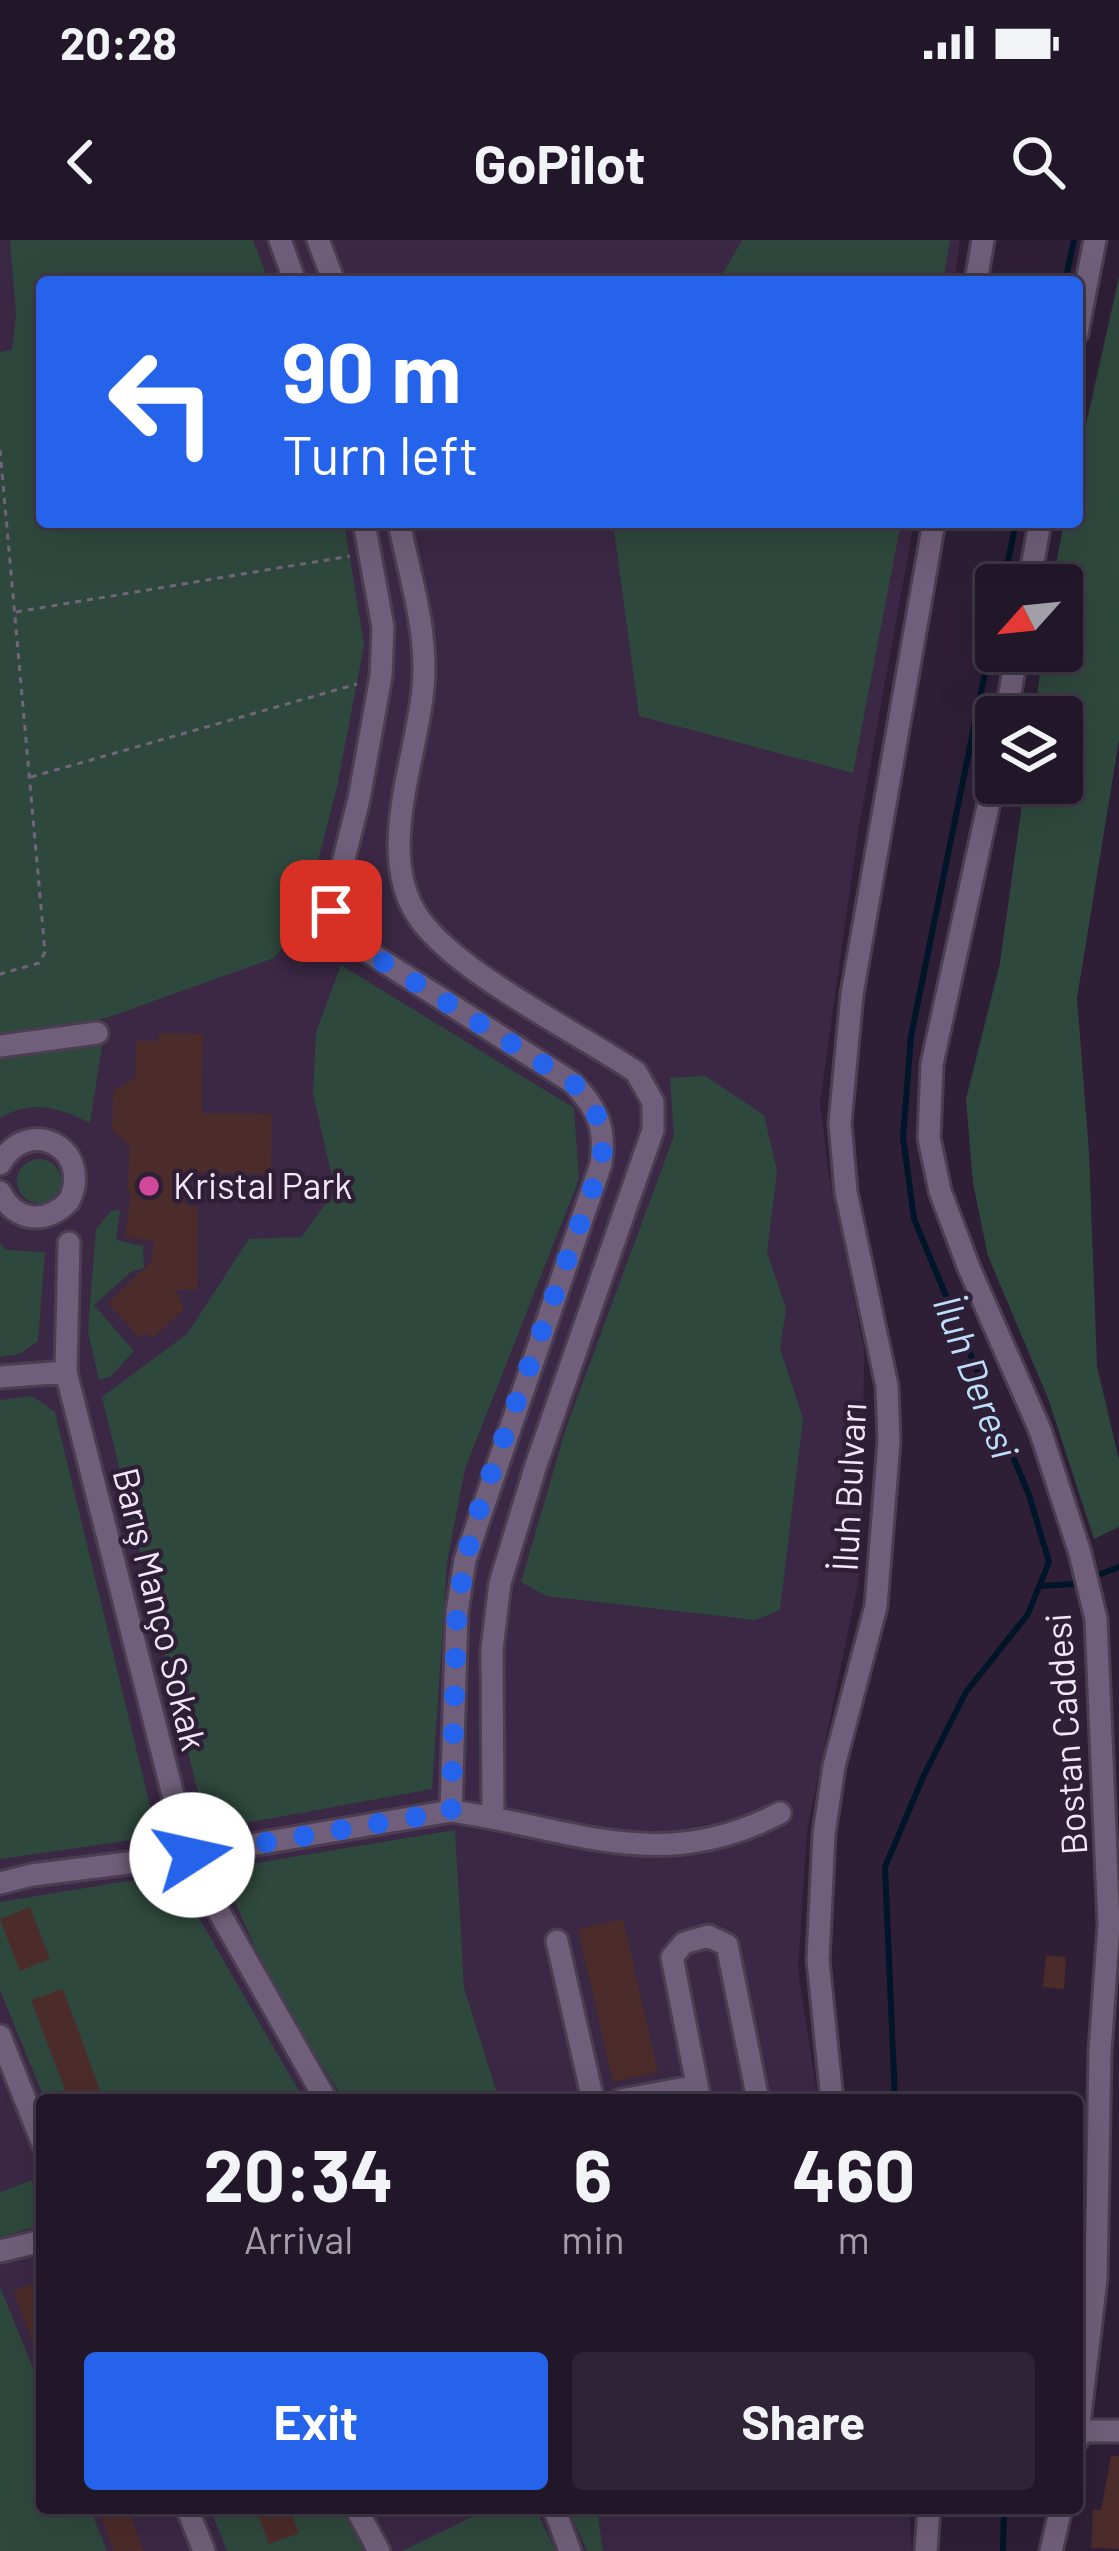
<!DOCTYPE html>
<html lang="en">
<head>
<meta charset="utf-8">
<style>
  :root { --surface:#221729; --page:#2e2435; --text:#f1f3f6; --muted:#a29fa8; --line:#3f3646; --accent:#2563eb }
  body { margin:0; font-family:Barlow,sans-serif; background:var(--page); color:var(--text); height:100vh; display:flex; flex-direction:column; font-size:45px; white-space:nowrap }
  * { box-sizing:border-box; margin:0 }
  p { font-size:39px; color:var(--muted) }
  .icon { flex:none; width:66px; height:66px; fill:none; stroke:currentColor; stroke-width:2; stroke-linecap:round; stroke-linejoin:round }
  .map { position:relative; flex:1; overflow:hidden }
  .sheet { position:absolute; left:36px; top:1854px; width:1047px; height:420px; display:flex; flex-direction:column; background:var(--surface); border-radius:12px; box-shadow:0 12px 48px #0002,0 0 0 3px var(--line) }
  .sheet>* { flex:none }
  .banner { position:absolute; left:36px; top:36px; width:1047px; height:252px; border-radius:12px; box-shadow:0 12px 48px #0002,0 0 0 3px var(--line); background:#2563eb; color:#fff; overflow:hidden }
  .needle { width:78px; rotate:243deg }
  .fabs { position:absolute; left:975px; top:324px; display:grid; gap:24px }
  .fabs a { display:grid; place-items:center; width:108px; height:108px; border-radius:12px; background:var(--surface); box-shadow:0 12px 48px #0002,0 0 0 3px var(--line); font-size:60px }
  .pin { position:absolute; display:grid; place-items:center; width:102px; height:102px; color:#fff; margin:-51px; border-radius:24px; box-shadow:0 6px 18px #0006 }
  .me { position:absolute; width:132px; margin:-66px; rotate:80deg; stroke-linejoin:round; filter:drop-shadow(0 0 9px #0008) }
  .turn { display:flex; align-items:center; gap:42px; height:252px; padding:0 48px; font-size:54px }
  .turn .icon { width:156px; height:156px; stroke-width:2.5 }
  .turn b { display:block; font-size:84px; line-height:102px }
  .eta { display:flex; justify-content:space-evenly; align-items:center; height:204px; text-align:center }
  .eta b { font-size:72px; font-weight:700; line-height:84px }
  .button { display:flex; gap:24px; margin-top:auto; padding:24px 48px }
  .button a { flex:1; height:138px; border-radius:12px; background:var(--accent); color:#fff; font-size:48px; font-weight:700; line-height:138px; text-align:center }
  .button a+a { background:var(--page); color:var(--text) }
  .status { display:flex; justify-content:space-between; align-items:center; height:84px; padding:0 60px; background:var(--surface); direction:ltr }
  .status svg { height:33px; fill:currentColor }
  header { display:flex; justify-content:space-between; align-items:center; height:156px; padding:0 48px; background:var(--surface); font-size:54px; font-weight:700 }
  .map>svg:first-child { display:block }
  .built { fill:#3b2845 }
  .green { fill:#2f483d }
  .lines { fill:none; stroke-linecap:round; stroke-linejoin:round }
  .stream { stroke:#001628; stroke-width:6 }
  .building { fill:#4c2c2a }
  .minor-casing { stroke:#4b3e52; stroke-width:27 }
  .path { stroke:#72657a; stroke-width:3; stroke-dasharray:6 6; stroke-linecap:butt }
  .minor { stroke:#705f7a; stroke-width:21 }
  .route { stroke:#2563eb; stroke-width:21; stroke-dasharray:0 37.8 }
  .hotel-dot { fill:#d1479c; stroke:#2e1f37; stroke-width:4.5 }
  .labels { text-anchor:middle; stroke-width:9; stroke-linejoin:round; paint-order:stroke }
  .poi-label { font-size:36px; fill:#f1e7f7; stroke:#2e1f37; text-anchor:start }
  .street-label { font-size:36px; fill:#f1e7f7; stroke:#2e1f37 }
  .water-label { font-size:39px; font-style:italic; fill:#bbdefa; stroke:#2e1f37 }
</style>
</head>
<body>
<div class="status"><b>20:28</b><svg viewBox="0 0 49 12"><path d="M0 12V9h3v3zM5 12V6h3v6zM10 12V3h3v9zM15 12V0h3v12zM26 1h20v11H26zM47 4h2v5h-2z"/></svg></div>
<header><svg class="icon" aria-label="back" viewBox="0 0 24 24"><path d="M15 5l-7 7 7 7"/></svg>GoPilot<svg class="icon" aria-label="search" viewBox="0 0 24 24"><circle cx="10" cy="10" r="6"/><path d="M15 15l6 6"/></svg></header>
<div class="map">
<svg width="1119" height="2311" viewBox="0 0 1119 2311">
  <rect width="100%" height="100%" fill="#2e1f37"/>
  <path class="built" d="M0,0H960L954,42H42V282H914L858,592L820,862L829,935L864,1109L862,1323L807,1591L798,1731L818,1860H42V2268H909L912,2311H0Z"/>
  <path class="green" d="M10,0H253L269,42H42V282H344L364,405L337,547L302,683L274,718L109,777L0,800V112L12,110L16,74Z
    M742,0H950L943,42H718Z
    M1119,37V500L1077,758L1089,913L1097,1126L1119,1220V1287L1094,1299L1048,1158L988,1016L973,943L966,859L1000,723L1025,543H1062V477H1034L1043,411H1062V345H1052L1064,282H1077V225Z
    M613,282H901L853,533L639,476Z
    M341,725L574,868L579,939L465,1229L447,1322L432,1549L207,1590L102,1157L187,1094L249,999L302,997L335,950L313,854L316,792Z
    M103,799L90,883C57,867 32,859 0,878V816Z
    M705,836L764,875L777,931L767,1012L786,1068L780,1108L803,1179L780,1370L755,1380L546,1356L521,1342L566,1188L674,896L670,838Z
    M17 941a22 22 0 1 1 44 0a22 22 0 1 1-44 0Z
    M120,970L116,1000L143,1006L144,1028L131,1032L94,1065L134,1111L110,1137L99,1140L88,1091L96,989L111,971Z
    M0,1003L6,1010L45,1012L38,1101L20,1114L0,1117Z
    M32,1156L55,1172L151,1570L139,1599L0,1619V1160Z
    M455,1590L464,1748L499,1860H344L274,1749L220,1629Z
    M159,1636L177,1644L192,1666L304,1860H45L0,1750V1662Z
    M32,1940L42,1985L0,1997V1952Z
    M0,2047L42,2150V2268H90L107,2311H0Z
    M210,2268H343L364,2311H227Z
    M490,2268H535L556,2311H402Z
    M568,2268H597L603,2311H587Z"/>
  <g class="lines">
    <path class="stream" d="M1065,42L1074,0
      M1003,345L1016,282
      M1101,1334L1119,1327
      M1040,1346L1073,1344
      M895,1860L885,1627L924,1535L966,1452L1028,1374L1049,1322L1029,1255L914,979L903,897L911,796L996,379
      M1003,2311L1004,2268"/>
  </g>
  <path class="building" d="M159,793L203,794L202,873L272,874L271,934L186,932L185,966H198L197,1050H176L184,1069L153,1098L148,1093L139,1097L108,1063L151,1022L154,1001L125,997L131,951H127L130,907L112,890L113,851L135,838L136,801H159Z
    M30,1667L50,1719L20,1731L0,1679Z
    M623,1679L658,1832L613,1842L578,1689Z
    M1046,1715L1066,1717L1064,1749L1043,1747Z
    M63,1749L102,1856L90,1860H69L31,1760Z
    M38,2042L42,2052L41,2124L13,2051Z
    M1111,2216H1119V2309L1091,2308L1093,2270H1101Z
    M98,2268H127L144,2311H114Z
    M255,2268H289L299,2293L269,2304Z"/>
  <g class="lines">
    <g class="minor-casing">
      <path id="minor" d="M280,0L295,42
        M318,0L334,42
        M976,42L983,0
        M1077,93L1095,0
        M364,282L383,387L381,436L359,559L331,671L336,687L359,706L573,843C598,869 606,888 601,924L465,1320L457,1372L451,1571
        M399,282C408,329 424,378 424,427C425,502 371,610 419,678C457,733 577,792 636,832L653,862V890L536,1225L500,1343L492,1409L493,1577
        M1029,345L1040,282
        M1006,477L1017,411
        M996,530L932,824L929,898L940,951L969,1028L1040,1190L1080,1313L1096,1379L1109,1685L1100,1811L1096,2039L1077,2200
        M0,806L97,793
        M0,924C28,874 94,908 69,961C46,985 15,982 0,952
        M69,1003L66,1132L178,1575L215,1665L326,1860
        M0,1137L66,1132
        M0,1643L32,1635L192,1615L451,1571C574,1588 658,1636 780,1573
        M557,1701L593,1860
        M0,1796L42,1902
        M621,1860L697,1846
        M700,1860L672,1717L684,1703L708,1696L727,1705L758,1860
        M832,1860L818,1720L824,1594L834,1526L876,1366L889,1201L887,1146L846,952L840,883L852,754L934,282
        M0,2011L42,2001
        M1079,2191H1119
        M187,2268L204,2311
        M356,2268L379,2311
        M554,2268L570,2311
        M926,2311L929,2268
        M1051,2311L1061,2268"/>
    </g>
    <path class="path" d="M0,210L45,712L39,723L0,734
      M16,372L350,316
      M31,537L357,444"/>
    <use href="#minor" class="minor"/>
  </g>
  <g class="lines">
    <path class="route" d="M192,1615L451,1571L457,1372L465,1320L482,1259L601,924C606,888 598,869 573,843L358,706L336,687L331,671"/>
  </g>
  <circle class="hotel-dot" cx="149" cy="946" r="12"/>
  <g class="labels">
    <g class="poi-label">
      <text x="173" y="959">Kristal Park</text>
    </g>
    <g class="street-label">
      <text transform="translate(849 1247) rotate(-87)" y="13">İluh Bulvarı</text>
      <text transform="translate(160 1369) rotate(76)" y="13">Barış Manço Sokak</text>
      <text transform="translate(1066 1494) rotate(-94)" y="13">Bostan Caddesi</text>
    </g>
    <g class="water-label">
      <text transform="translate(976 1137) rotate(69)" y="14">İluh Deresi</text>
    </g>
  </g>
</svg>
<div class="fabs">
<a><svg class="needle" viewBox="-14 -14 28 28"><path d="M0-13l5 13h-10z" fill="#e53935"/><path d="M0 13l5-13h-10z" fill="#a29fa8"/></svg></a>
<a><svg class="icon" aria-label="layers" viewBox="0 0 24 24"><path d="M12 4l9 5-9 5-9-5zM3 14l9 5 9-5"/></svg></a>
</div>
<div class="pin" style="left:331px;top:671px;background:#d93025"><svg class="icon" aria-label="arrive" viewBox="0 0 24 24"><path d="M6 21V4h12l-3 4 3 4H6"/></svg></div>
<svg class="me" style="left:192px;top:1615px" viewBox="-20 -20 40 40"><circle r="19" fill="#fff"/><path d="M0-13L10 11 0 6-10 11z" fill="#2563eb"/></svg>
<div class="banner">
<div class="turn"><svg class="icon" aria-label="left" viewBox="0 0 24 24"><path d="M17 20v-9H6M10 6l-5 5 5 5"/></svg><div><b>90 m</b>Turn left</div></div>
</div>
<section class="sheet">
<div class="eta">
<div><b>20:34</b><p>Arrival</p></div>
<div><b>6</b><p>min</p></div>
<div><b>460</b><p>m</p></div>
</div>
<div class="button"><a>Exit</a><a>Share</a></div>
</section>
</div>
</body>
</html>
